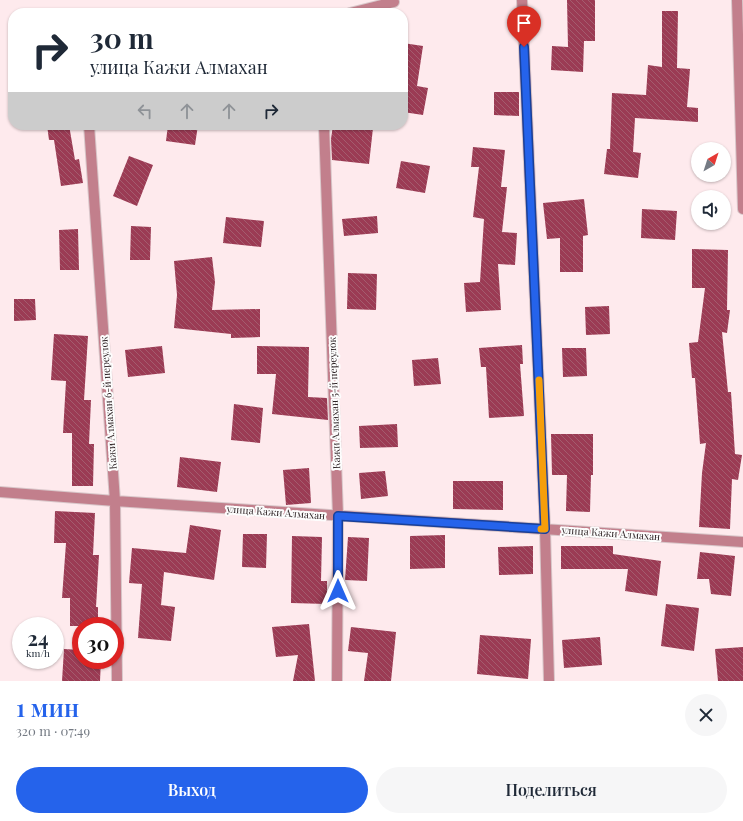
<!DOCTYPE html>
<html lang="ru">
<head>
<meta charset="utf-8">
<style>
  :root { --surface:#fff; --page:#f6f6f7; --text:#1f2937; --muted:#747a83; --accent:#2563eb }
  body { margin:0; font-family:"Playfair Display",serif; background:var(--page); color:var(--text); height:100vh; display:flex; flex-direction:column; font-size:15px; white-space:nowrap }
  * { box-sizing:border-box; margin:0 }
  p { font-size:13px; color:var(--muted) }
  .icon { flex:none; width:22px; height:22px; fill:none; stroke:currentColor; stroke-width:2; stroke-linecap:round; stroke-linejoin:round }
  .map { position:relative; height:681px; overflow:hidden }
  .side { display:flex; flex-direction:column; background:var(--surface); flex:1 }
  .side>* { flex:none }
  .banner { position:absolute; left:8px; top:8px; width:400px; height:122px; border-radius:16px; box-shadow:0 1px 3px #0004; background:#fff; color:var(--text); overflow:hidden }
  .needle { width:26px; rotate:39deg }
  .controls { position:absolute; left:691px; top:142px; display:grid; gap:8px }
  .controls a { display:grid; place-items:center; width:40px; height:40px; border-radius:50%; background:var(--surface); box-shadow:0 1px 3px #0004; font-size:20px }
  .speed { position:absolute; left:12px; top:617px; display:flex; gap:8px; font-size:20px; font-weight:700; text-align:center }
  .speed>* { display:grid; place-content:center; width:52px; height:52px; border-radius:50%; background:var(--surface); box-shadow:0 1px 3px #0004; line-height:1 }
  .speed small { font-size:10px; font-weight:400 }
  .speed .limit { border:6px solid #d22; background:#fff; color:#111 }
  .pin { position:absolute; display:grid; place-items:center; width:34px; height:34px; color:#fff; margin:-41px -17px; border-radius:50% 50% 50% 0; rotate:-45deg; box-shadow:0 0 4px #0007 }
  .pin .icon { rotate:45deg }
  .me { position:absolute; width:44px; margin:-22px; rotate:0deg; stroke-linejoin:round; filter:drop-shadow(0 0 3px #0008) }
  .turn { display:flex; align-items:center; gap:14px; height:84px; padding:0 16px; font-size:18px }
  .turn .icon { width:52px; height:52px; stroke-width:2.5 }
  .turn b { display:block; font-size:28px; line-height:34px }
  .lanes { display:flex; align-items:center; height:38px; padding:0 16px; background:#0003; justify-content:center; gap:20px; direction:ltr }
  .lanes .off { opacity:.35 }
  .round { display:grid; place-items:center; flex:none; width:42px; height:42px; border-radius:21px; background:var(--page) }
  .overview { display:flex; align-items:center; justify-content:space-between; height:68px; padding:0 16px }
  h1 { font-size:24px; font-weight:600; line-height:30px; color:var(--accent) }
  .cta { display:flex; gap:8px; margin-top:auto; padding:8px 16px }
  .cta a { flex:1; height:46px; border-radius:24px; background:var(--accent); color:#fff; font-size:16px; font-weight:600; line-height:46px; text-align:center }
  .cta a+a { background:var(--page); color:var(--text) }
  .map>svg:first-child { display:block }
  .building { fill:url(#building-back-hatch) }
  .lines { fill:none; stroke-linecap:round; stroke-linejoin:round }
  .minor-casing { stroke:#d8c6c9; stroke-width:12 }
  .minor { stroke:#c27f8c; stroke-width:10 }
  .route-casing { stroke:#184099; stroke-width:10 }
  .route { stroke:#2563eb; stroke-width:7 }
  .slow { stroke:#f59e0b; stroke-width:7 }
  .labels { text-anchor:middle; stroke-width:4; stroke-linejoin:round; paint-order:stroke }
  .street-label { font-size:10px; fill:#2d2224; stroke:#fdfdfd }
</style>
</head>
<body>
<div class="map">
<svg width="743" height="681" viewBox="0 0 743 681">
  <defs>
    <pattern id="building-back-hatch" width="6" height="6" patternUnits="userSpaceOnUse"><rect width="6" height="6" fill="#9b3b54"/><path d="M-1 5l2 2M0 0l6 6M5-1l2 2" fill="none" stroke="#a45c6e"/></pattern>
  </defs>
  <rect width="100%" height="100%" fill="#feeaed"/>
  <path class="building" d="M567,0H595V41H584L583,72L551,70L552,46L568,47Z
    M662,11H678L677,68L690,69L687,107L698,108V122L635,118L633,152L641,153L638,178L604,174L607,149H610L612,93L646,95L648,65L662,67Z
    M403,43L423,46L417,86L428,88L423,115L403,112Z
    M494,92H519V116L494,115Z
    M47,125H69L75,160L79,159L83,183L61,186L54,140H49Z
    M168,125H198L195,145L166,141Z
    M333,125L373,128L369,164L332,160L331,139Z
    M473,147L505,150L501,187H507L502,232L517,233L515,265L498,264L501,310L466,312L464,283L480,282L484,219L473,217L479,167H471Z
    M129,156L153,165L137,206L113,196Z
    M401,161L430,166L425,193L396,188Z
    M584,199L588,235L583,236V272H560V238L547,239L543,203Z
    M642,209L677,211L675,240L641,238Z
    M377,216L378,233L344,236L342,219Z
    M226,217L264,221L261,247L223,243Z
    M131,226L151,227L150,260H130Z
    M78,229L79,270H60L59,230Z
    M692,249L728,250L727,310H730L727,333L722,332L728,392H731L735,454L742,455L738,480L732,479L730,529L699,527L702,473L706,443L700,444L695,378H692L689,343L698,342L705,288H692Z
    M212,257L215,282L212,310L260,309V337L231,338V334L174,328L177,295L174,261Z
    M348,273L377,274L376,310L347,309Z
    M14,299H35L36,320L14,321Z
    M609,306L610,334L586,335L585,307Z
    M54,334L88,336L84,400H91L89,444H94L93,486H72V433H63L66,381L51,380Z
    M522,345L523,364H520L524,416L489,418L486,367H481L479,348Z
    M162,346L165,373L128,377L125,350Z
    M257,346L309,347L308,397L327,398L328,420L272,414L276,374H257Z
    M562,348H586L587,376L563,377Z
    M438,358L441,384L414,386L412,360Z
    M234,404L263,408L260,443L231,440Z
    M397,424L398,447L360,448L359,426Z
    M551,434H593V475H591L590,512L566,511L567,475H552Z
    M180,457L221,462L217,492L177,487Z
    M309,468L311,503L286,505L283,470Z
    M385,471L388,496L361,499L359,473Z
    M453,481H503V510L453,509Z
    M55,511L95,513L93,555H99L96,607H98V626H70V598H62L66,543H54Z
    M190,525L221,530L214,580L164,572L161,605L175,607L171,641L138,638L142,584L129,583L132,548L186,553Z
    M243,534H267L266,568L242,567Z
    M445,535V568L410,569V536Z
    M292,536L322,537L321,581H327V604L291,603Z
    M348,537L369,538L367,581L345,580Z
    M533,546V574L499,575L498,547Z
    M561,546H613V554L661,561L657,596L625,591L628,569H561Z
    M700,552L735,556L731,596L711,594L709,579H697Z
    M666,604L699,608L694,651L661,646Z
    M309,624L315,681H293L298,655L276,657L272,627Z
    M351,627L396,632L391,681H364L368,653L348,651Z
    M480,635L531,639L528,679L477,674Z
    M600,637L602,665L564,668L562,640Z
    M743,647V681H718L715,649Z
    M64,649L81,650V660H101L100,681H62Z"/>
  <g class="lines">
    <g class="minor-casing">
      <path id="minor" d="M522,0L545,529L549,681
        M737,0L743,209
        M350,13L394,2
        M89,125L115,501L117,681
        M324,125L338,516L337,681
        M0,492L115,501L743,542"/>
    </g>
    <use href="#minor" class="minor"/>
  </g>
  <g class="lines">
    <g class="route-casing">
      <path id="route" d="M338,591V516L545,529L524,47"/>
    </g>
    <use href="#route" class="route"/>
    <path class="slow" d="M539,380L545,529H541"/>
  </g>
  <g class="labels">
    <g class="street-label">
      <text transform="translate(108 403) rotate(-94)" y="4">Кажи Алмахан 6-й переулок</text>
      <text transform="translate(334 403) rotate(-92)" y="4">Кажи Алмахан 5-й переулок</text>
      <text transform="translate(276 512) rotate(4)" y="4">улица Кажи Алмахан</text>
      <text transform="translate(611 533) rotate(4)" y="4">улица Кажи Алмахан</text>
    </g>
  </g>
</svg>
<div class="controls">
<a><svg class="needle" viewBox="-14 -14 28 28"><path d="M0-13l5 13h-10z" fill="#e53935"/><path d="M0 13l5-13h-10z" fill="#747a83"/></svg></a>
<a><svg class="icon" aria-label="sound" viewBox="0 0 24 24"><path d="M4 9h4l5-4v14l-5-4H4zM17 9q2 3 0 6"/></svg></a>
</div>
<div class="speed"><div>24<small>km/h</small></div><div class="limit">30</div></div>
<div class="pin" style="left:524px;top:47px;background:#d93025"><svg class="icon" aria-label="arrive" viewBox="0 0 24 24"><path d="M6 21V4h12l-3 4 3 4H6"/></svg></div>
<svg class="me" style="left:338px;top:591px" viewBox="-20 -20 40 40"><path d="M0-17L14 15 0 8-14 15z" fill="#2563eb" stroke="#fff" stroke-width="4"/></svg>
<div class="banner">
<div class="turn"><svg class="icon" aria-label="right" viewBox="0 0 24 24"><path d="M7 20v-9h11M14 6l5 5-5 5"/></svg><div><b>30 m</b>улица Кажи Алмахан</div></div>
<div class="lanes"><svg class="icon off" aria-label="left" viewBox="0 0 24 24"><path d="M17 20v-9H6M10 6l-5 5 5 5"/></svg><svg class="icon off" aria-label="ahead" viewBox="0 0 24 24"><path d="M12 20V5M6 11l6-6 6 6"/></svg><svg class="icon off" aria-label="ahead" viewBox="0 0 24 24"><path d="M12 20V5M6 11l6-6 6 6"/></svg><svg class="icon" aria-label="right" viewBox="0 0 24 24"><path d="M7 20v-9h11M14 6l5 5-5 5"/></svg></div>
</div>
</div>
<section class="side">
<div class="overview"><div><h1>1 мин</h1><p>320 m · 07:49</p></div><a class="round"><svg class="icon" aria-label="close" viewBox="0 0 24 24"><path d="M6 6l12 12M18 6L6 18"/></svg></a></div>
<div class="cta"><a>Выход</a><a>Поделиться</a></div>
</section>
</body>
</html>
